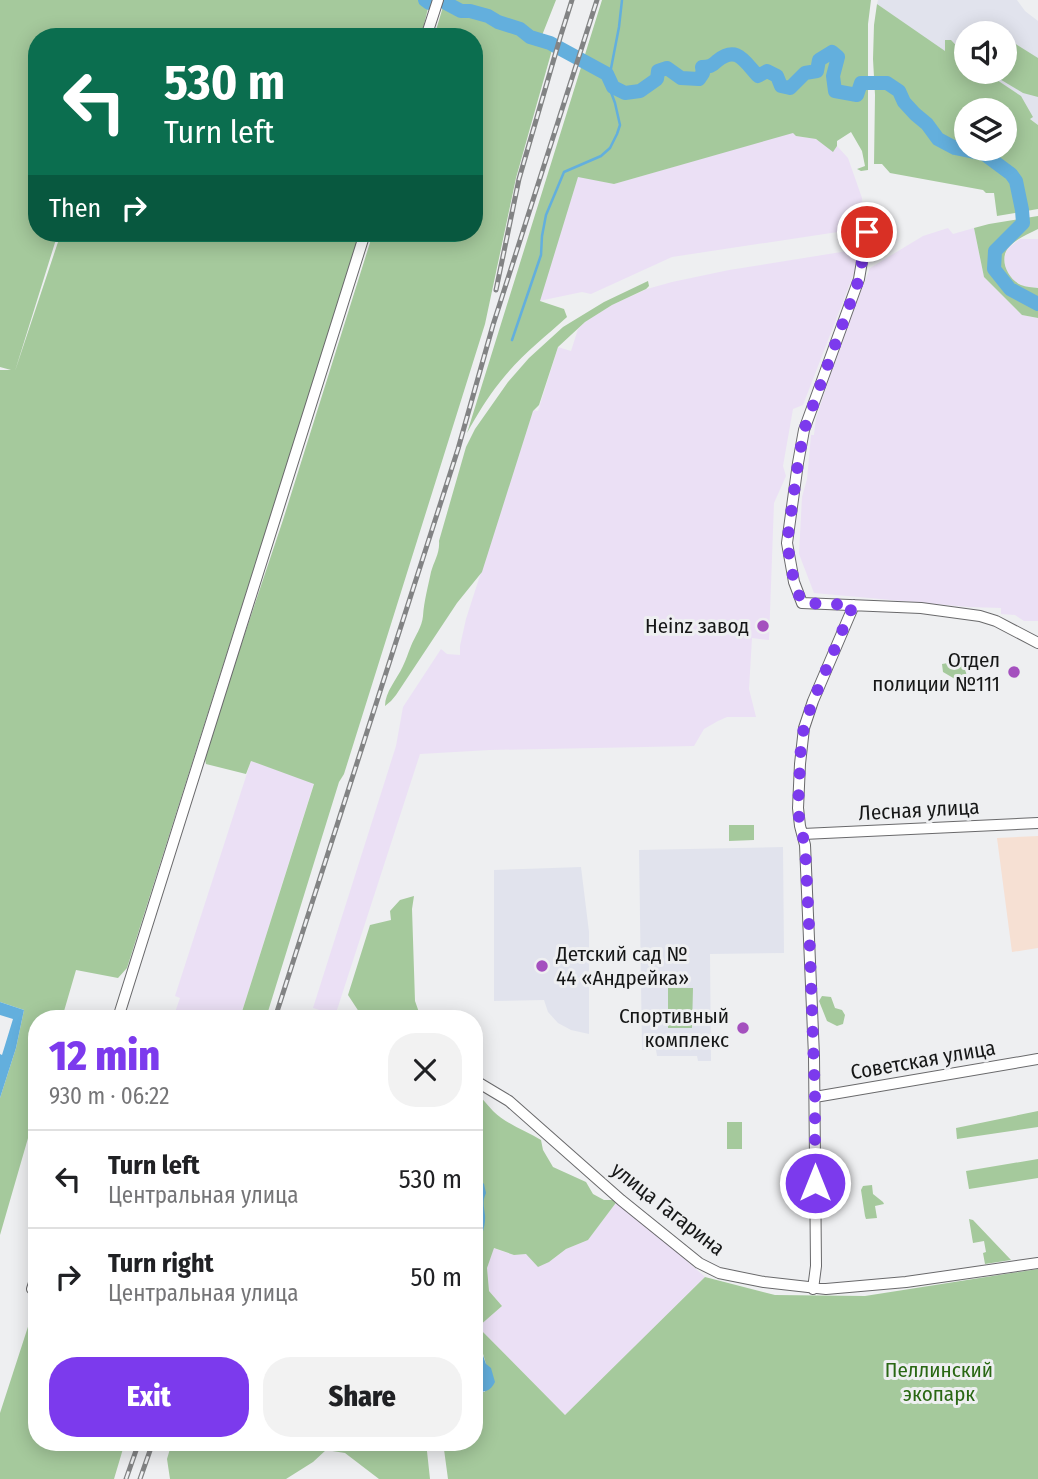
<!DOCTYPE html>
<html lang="en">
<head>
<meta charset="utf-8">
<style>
  :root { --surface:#fff; --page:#f2f2f2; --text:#202124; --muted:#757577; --line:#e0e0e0; --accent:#7c3aed }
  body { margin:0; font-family:"Fira Sans Condensed",sans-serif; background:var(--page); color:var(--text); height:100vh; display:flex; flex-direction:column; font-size:26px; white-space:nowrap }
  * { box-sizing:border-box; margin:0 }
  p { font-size:23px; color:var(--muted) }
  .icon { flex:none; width:38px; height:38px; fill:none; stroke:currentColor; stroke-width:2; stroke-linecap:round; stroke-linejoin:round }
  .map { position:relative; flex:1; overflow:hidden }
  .panel { position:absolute; left:28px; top:1010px; width:455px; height:441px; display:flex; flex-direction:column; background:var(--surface); border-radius:28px; box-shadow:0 4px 18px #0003 }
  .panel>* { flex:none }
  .hud { position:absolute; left:28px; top:28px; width:455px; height:214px; border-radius:28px; box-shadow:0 4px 18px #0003; background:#0b6e4f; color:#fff; overflow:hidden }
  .fabs { position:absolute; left:954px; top:21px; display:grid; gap:14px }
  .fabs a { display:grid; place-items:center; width:63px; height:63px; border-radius:50%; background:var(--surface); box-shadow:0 4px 18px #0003; font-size:35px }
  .pin { position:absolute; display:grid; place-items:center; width:60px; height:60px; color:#fff; margin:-30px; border:4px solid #fff; border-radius:50%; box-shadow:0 2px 7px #0007 }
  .me { position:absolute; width:77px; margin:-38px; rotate:0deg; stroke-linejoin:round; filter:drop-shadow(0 0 5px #0008) }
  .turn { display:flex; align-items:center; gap:24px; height:147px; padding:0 21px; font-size:32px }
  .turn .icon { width:91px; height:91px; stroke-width:2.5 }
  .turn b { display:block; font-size:49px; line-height:60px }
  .then { display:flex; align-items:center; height:66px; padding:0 21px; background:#0003; gap:14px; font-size:26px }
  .round { display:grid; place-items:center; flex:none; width:74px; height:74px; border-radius:28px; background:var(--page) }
  .head { display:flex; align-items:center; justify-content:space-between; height:119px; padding:0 21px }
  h1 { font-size:42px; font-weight:800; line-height:52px; color:var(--accent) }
  .cta { display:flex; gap:14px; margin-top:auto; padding:14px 21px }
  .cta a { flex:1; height:80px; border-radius:28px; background:var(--accent); color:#fff; font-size:28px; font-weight:800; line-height:80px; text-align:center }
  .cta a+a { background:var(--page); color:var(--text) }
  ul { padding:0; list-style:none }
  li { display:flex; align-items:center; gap:21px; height:98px; padding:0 21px; border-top:2px solid var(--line) }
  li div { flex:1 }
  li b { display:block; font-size:26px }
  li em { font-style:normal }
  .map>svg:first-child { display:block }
  .commercial { fill:#f6e0d3 }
  .industrial { fill:#ebe0f5 }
  .built { fill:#e1e3ed }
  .green { fill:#a5c99c; fill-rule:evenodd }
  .water { fill:#63afdd }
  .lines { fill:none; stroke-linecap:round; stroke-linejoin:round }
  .stream { stroke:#63afdd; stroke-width:2.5 }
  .river { stroke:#63afdd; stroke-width:14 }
  .minor-casing { stroke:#69696b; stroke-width:12 }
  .minor { stroke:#fff; stroke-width:10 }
  .rail-casing { stroke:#828384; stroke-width:5 }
  .rail { stroke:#eeeff1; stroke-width:2.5; stroke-dasharray:8; stroke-linecap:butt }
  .route { stroke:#7c3aed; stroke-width:12; stroke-dasharray:0 21.6 }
  .poi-dot { fill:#a450be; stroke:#eeeff1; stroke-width:2.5 }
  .labels { text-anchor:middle; stroke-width:6; stroke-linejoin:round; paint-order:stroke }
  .poi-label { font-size:21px; fill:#161717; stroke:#eeeff1; text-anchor:end }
  .street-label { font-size:21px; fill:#161717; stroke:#eeeff1 }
  .park-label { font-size:21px; fill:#296713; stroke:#eeeff1 }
</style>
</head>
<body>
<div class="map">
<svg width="1038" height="1479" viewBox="0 0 1038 1479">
  <rect width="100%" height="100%" fill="#eeeff1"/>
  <path class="commercial" d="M1038,836V948L1012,952L997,838Z"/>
  <path class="industrial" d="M793,132L796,136L816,139L833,151L837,146L848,158L862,198L864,228L672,257L591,294L582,292L539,301L578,176L614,184Z
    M948,228L953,234L974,228L984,277L1022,315L1038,318V621H1024L1015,615L1001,614V608L968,607L814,593L799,554L802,497L807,479L811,435H814L816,418L842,341L870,268L923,236Z
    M1020,239H1038V288L1023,286L1013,280L1006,270L1004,259L1007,249Z
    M860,249L861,255L803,405L793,409L783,466L786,476L774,503L769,640L752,638L749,689L756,717H727L718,721L704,729L694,746L490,750L420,754L336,1013L335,1015L313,1008L396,746L403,707L441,649L447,654L460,655V646L466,619L533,410L538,411L558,347L571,351L578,329L585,322L612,305L647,289L672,282L729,270Z
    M251,761L314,783L240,1018H173L180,998L175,996Z
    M618,1200L705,1277L565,1415L478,1327L502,1306L489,1291L487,1268L493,1248L514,1255L526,1254L549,1262L566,1249L588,1240Z"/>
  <path class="built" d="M878,0H1017L1025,11L1038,21V125L971,72H1004V33H966V67L877,4Z
    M783,847L784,953L710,954L711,1061H698L697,1056H657L656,1050H642L639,850Z
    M581,867L589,932V1034L571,1030L558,1023L548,1012L544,1000L494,1001V870Z"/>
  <path class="green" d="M0,0H430L421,37H37V233H58L15,371L61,233H336L358,240L127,968L118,978L76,970L62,1018H37V1107L0,1235V1098L16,1048L24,1010L0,1002V370H11L0,367Z
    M445,0H556L539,43L552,50L516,178L485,324L344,774L339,782L266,1018H240L314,784L251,761L246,774L206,764L205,759L211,735L283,520L373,233H474V37H434Z
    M602,0H871L868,24V170L861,171L857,169L865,166L862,151L851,132L837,141V146L833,152L816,139L796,136L793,133L614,184L578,177L540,301L564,309L567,317C544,338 519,357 500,382C487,398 477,415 467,433Z
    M877,4L945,51V40H951L966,56V72H985L1021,96L1033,117L1030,119L1038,125V209L997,216L994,193H986L983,190L890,173L882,164H874L875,95L873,59L874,25ZM1004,110V149H966V110Z
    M1005,39L1011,41L1038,58V97L1023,93L988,72H1004Z
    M1038,216V229C1028,234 1016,239 1009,247C998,259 1008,279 1021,285C1026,287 1032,287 1038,288V318L1022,315L984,277L974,228L989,224Z
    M648,281L649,286L646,289L612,305L585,322L558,347L539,405L533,411L482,572L457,603L396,695L391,701L385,706C385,692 397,679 403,666C406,660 408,653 411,646C415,636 422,627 423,616C424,601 428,587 431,572C434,561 440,553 439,541L466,447L475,429L508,382L529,358L563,327L604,302Z
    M960,661L964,664L967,677L955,679L943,672L942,664Z
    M729,825H754V840L729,841Z
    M414,896L412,909L415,1001L421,1018H363L348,995L370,925L391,920L390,911L400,900Z
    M668,988H693L692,1028H668Z
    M822,996L831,997L835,1008L842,1010L845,1015L843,1024L837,1026L827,1021L819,1001Z
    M474,1090C481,1096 486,1104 493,1111C506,1124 526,1131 541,1140L543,1150L553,1167L586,1182L593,1194L604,1200H618L588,1240L566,1249L549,1262L538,1267L526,1254L514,1255L494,1248L487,1268L489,1291L502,1306L478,1327L565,1415L705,1277L775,1295L865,1296L1038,1269V1479H448L443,1442H474V1392H485L486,1364L481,1347L474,1344V1248C487,1234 484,1217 482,1199C481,1189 481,1180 474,1173Z
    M1038,1111V1127L957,1139L956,1128Z
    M727,1122H742V1149H727Z
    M1038,1159V1178L969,1189L966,1171Z
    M872,1185L873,1194L883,1202L884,1204L875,1206L877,1218L866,1219L865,1216L861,1190L863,1186Z
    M969,1219L973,1220L1011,1260L985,1264L983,1253L986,1252L984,1241L973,1243Z
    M37,1299V1442H125L114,1479H0V1413Z
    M172,1442H426L430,1479H379L345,1453L326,1450L313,1462L286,1479H170L167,1459Z"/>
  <path class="water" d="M0,1002L24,1010L16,1048L0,1098V1054L2,1055L13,1019L0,1015Z
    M474,1173L484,1184L486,1193C482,1202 484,1206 485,1215C486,1226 481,1240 474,1248Z
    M474,1344L480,1347L486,1364L491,1368L495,1382C490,1392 485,1392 474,1392Z"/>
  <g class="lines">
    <path class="stream" d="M512,340L541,255L542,236L546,215L564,172L601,156L610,148L617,134L620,125L615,103L608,84L619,27L622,0"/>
    <path class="river" d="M425,0L429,3
      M446,3L461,11H470L488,16L498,22L520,29L530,37L550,43L607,74L613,87L625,93L640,91L657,79L658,71L667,68L681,78L699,79L703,73L702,67C709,67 712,66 717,61C737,45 744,61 758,76L767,71L777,76L781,86L790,88L805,73L817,71L819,60L832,52L838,57L833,76L835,91L857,95L861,83H887L899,91L904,102L915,114L927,124L938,139L955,148L984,154L1011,174L1016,181L1022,210L1023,223L995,251L994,269L1010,289L1038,304"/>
    <g class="minor-casing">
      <path id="minor" d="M426,37L438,0
        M867,232L859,279L804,430L798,463L787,543L794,582L802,603L921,608L980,616L996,621L1038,643
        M803,834L1038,823
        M118,1018L365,233
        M474,1080L509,1101L621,1200L699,1263L719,1273L764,1282L826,1289L906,1282L1038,1263
        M815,1097L1038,1059
        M32,1289L37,1274
        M813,1289L816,1266L814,1056L805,845L800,826L798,808L800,764L804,728L813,701L854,605"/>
    </g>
    <use href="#minor" class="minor"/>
    <g class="rail-casing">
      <path id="rail" d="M496,290L519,179L560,38L572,0
        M275,1018L458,449L493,325L597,0
        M126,1479L139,1442
        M140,1479L153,1442"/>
    </g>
    <use href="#rail" class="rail"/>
  </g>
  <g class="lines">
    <path class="route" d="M815,1183V1097L809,925L805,845L800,826L798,808L801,744L804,727L813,701L853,605L802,603L794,582L787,543L798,463L804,430L859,279L867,232"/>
  </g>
  <g class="poi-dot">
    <circle cx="763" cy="626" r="7"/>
    <circle cx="1014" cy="672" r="7"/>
    <circle cx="542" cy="966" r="7"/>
    <circle cx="743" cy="1028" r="7"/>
  </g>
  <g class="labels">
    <g class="poi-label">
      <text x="749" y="633">Heinz завод</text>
      <text x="1000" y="667">Отдел<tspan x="1000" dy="24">полиции №111</tspan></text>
      <text x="556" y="961" text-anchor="start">Детский сад №<tspan x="556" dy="24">44 «Андрейка»</tspan></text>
      <text x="729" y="1023">Спортивный<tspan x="729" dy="24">комплекс</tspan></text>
    </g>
    <g class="street-label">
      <text transform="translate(919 810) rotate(-3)" y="7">Лесная улица</text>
      <text transform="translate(923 1060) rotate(-10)" y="7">Советская улица</text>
      <text transform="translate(668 1209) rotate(38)" y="7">улица Гагарина</text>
    </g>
    <g class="park-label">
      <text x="939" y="1377">Пеллинский<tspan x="939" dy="24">экопарк</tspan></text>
    </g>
  </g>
</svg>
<div class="fabs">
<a><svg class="icon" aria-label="sound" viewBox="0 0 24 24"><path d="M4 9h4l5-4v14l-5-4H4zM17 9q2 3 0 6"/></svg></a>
<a><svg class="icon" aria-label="layers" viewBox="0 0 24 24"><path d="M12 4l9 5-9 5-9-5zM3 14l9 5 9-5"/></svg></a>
</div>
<div class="pin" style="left:867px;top:232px;background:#d93025"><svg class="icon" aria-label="arrive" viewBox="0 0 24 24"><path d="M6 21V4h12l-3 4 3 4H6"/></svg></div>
<svg class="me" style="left:815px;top:1183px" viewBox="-20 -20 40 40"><circle r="17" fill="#7c3aed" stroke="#fff" stroke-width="3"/><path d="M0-11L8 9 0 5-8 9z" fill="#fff"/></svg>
<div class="hud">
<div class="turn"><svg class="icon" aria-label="left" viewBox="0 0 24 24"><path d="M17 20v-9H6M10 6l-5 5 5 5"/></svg><div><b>530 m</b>Turn left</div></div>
<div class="then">Then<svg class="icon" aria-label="right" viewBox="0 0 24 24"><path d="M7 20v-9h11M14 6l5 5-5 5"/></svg></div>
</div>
<section class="panel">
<div class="head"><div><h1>12 min</h1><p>930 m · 06:22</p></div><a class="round"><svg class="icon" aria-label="close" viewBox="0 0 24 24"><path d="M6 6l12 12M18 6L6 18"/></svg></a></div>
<ul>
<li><svg class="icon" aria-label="left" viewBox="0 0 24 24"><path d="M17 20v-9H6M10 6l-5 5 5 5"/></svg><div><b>Turn left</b><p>Центральная улица</p></div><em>530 m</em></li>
<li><svg class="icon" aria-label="right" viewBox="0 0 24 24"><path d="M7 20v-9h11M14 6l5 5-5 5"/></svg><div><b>Turn right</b><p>Центральная улица</p></div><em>50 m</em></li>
</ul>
<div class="cta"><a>Exit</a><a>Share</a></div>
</section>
</div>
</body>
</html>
